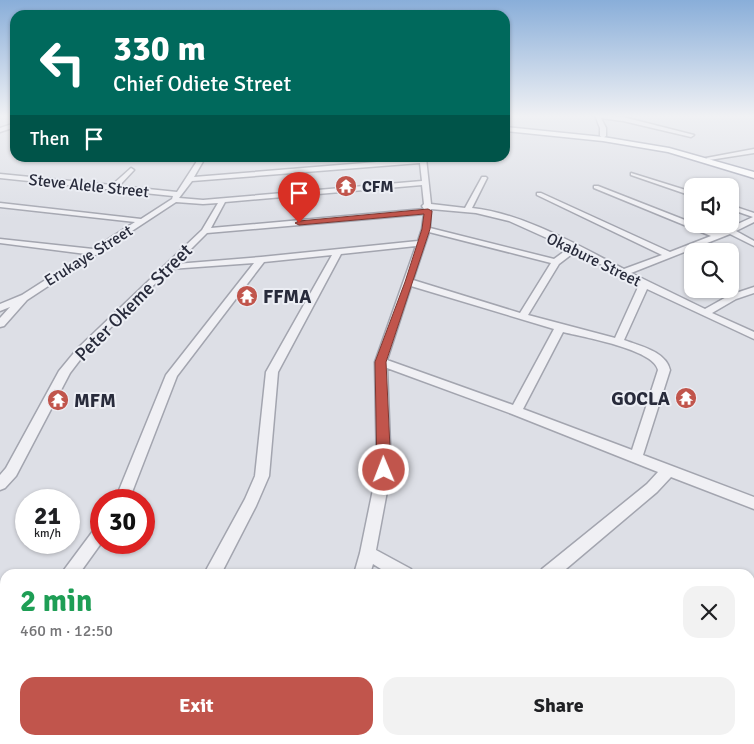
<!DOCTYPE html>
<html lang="en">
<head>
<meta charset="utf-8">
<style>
  :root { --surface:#fff; --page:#f2f2f2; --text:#202124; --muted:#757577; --accent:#c1554c }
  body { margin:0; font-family:Signika,sans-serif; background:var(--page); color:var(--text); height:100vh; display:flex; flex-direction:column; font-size:19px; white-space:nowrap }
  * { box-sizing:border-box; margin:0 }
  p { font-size:16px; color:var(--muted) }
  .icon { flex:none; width:28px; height:28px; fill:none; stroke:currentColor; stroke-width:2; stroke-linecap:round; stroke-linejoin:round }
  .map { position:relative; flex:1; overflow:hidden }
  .sheet { position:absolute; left:0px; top:569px; width:755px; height:176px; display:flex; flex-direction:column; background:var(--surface); border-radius:15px 15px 0 0; box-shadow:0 1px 4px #0004 }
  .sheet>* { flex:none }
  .hud { position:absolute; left:10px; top:10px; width:500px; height:152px; border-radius:15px; box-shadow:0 1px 4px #0004; background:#00695c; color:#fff; overflow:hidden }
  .tools { position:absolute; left:684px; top:178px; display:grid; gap:10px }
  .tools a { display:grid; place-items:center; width:55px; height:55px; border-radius:10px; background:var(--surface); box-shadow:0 1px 4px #0004; font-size:25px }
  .speed { position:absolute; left:15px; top:489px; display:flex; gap:10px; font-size:25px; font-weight:700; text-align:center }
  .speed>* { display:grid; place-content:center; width:65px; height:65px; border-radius:50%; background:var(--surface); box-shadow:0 1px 4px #0004; line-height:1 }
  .speed small { font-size:12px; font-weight:400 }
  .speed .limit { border:8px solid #d22; background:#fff; color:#111 }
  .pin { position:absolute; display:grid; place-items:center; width:42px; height:42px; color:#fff; margin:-51px -21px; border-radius:50% 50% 50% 0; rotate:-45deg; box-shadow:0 0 5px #0007 }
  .pin .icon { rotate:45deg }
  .me { position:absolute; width:55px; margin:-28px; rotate:359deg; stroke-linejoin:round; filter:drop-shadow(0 0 4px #0008) }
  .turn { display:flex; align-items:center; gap:18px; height:105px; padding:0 20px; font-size:22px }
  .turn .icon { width:65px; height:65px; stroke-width:2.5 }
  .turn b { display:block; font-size:35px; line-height:42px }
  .then { display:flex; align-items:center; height:48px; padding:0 20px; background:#0003; gap:10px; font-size:19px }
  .round { display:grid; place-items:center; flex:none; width:52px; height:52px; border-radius:15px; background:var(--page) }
  .headline { display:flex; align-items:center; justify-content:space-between; height:85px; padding:0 20px }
  h1 { font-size:30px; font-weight:700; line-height:38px; color:#1e9e55 }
  .button { display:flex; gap:10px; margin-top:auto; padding:10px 20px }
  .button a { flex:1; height:58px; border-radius:15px; background:var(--accent); color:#fff; font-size:20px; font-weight:700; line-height:58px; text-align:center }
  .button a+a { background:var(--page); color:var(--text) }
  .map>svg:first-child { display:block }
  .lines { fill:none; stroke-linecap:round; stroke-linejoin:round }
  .minor-casing { stroke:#a3a5af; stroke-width:3 }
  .major-casing { stroke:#9ea1b0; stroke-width:3 }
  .minor { fill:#f0f0f4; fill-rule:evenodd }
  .major { fill:#fff; fill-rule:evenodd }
  .route { fill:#c1554c; stroke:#7d3731 }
  .labels { text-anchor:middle; stroke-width:4; stroke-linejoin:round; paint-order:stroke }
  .far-street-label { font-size:16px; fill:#282b3b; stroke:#eceef4 }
  .far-poi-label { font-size:16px; font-weight:bold; fill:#282b3b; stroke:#eceef4; text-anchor:start }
  .poi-label { font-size:19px; font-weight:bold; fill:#282b3b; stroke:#eceef4; text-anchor:start }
  .street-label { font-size:19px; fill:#282b3b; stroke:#eceef4 }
</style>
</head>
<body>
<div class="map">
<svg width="754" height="744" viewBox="0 0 754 744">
  <rect width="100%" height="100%" fill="#dddfe6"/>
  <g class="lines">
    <g class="minor-casing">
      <path id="minor" d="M595,115L623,117L694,135L691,137L623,121L601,118L606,128V136L603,138L600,136V128Z
        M15,123V127L0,132V128Z
        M754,149V153L709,160L706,158Z
        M199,158H205L194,177L426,158L431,204L465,208L482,177H486L487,178L472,208C522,213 579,246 624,269L662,255L537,195V193H541L670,252L711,236L594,188V186H598L718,233L753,217L730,209V205L754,213V222L736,231L754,241V246L730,234L631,273L705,309L730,295L754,287V293L736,299L712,313L754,332V339L647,289L624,340C639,346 666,351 670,370L643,455L754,497V509L671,477L657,492L560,574H540L542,569L647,484L658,472L512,414L387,368L391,470L376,550L411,569L413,574H389L373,564L370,574H354L360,553L377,470L375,362L416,246L341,254L278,372L269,476L256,506L221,574H204L245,499L255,476L266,372L332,255L264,262L177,376L129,500H115L166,375L254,263L170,269L86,352L70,373L16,476L5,488L0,490V475L6,468L59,371L78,348L202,230L218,203L203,204L176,202L27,300L4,326L0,327V318L10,307L0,311V304L22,295L86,254L0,243V239L93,249L135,222L0,207V203L141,219L172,199L173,196L0,178V174L112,185L131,168L134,170L119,186L177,192ZM420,163L422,181L203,200L179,198L192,181ZM422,185L424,204L422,206L424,209L211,228L225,202ZM431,209L476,213L509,221L569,248L554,259L430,228ZM424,214L422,229L418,241L261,257L176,264L207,233ZM429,232L551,263L520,313L413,280ZM576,251L639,285L615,338L528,315L559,264ZM411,286L554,329L513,405L387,360ZM563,332C582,337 654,349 658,370L632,450L523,409Z
        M631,173L692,192V196L631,175Z
        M101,525L102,542L79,574H61L96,527Z
        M754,599V619L750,621V600Z
        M5,648V671L0,673V650Z
        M5,688V708L0,709V689Z
        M295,740H315L313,744H293Z
        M475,740H495L494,744H474Z
        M712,740H738L740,744H714Z"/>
    </g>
    <g class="major-casing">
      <path id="major" d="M505,127L603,137L669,148L754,172V178L668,152L603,141L505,131Z"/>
    </g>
    <use href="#minor" class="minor"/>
    <use href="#major" class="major"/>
  </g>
  <linearGradient id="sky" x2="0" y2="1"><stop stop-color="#89aed9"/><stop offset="0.53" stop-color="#f0f1f4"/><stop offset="1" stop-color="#f0f1f4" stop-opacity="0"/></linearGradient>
  <rect width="754" height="219" fill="url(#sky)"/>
  <path class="route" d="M428,209L432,211L430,229L386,362L391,470L389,474L384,476L379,474L377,470L375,362L405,282L422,229L424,214L299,225L295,223L299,221Z"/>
  <defs>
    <g id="temple-disc" transform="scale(1.125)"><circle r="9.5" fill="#c1554c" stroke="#eceef4"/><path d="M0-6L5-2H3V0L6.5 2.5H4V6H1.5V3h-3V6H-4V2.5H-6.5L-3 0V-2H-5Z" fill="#fff"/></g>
  </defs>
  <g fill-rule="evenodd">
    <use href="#temple-disc" x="346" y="186"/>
    <use href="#temple-disc" x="247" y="296"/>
    <use href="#temple-disc" x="686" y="398"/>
    <use href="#temple-disc" x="58" y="400"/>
  </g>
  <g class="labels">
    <g class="far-street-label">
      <text transform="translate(89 185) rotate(6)" y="6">Steve Alele Street</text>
      <text transform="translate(88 255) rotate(-32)" y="6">Erukaye Street</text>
      <text transform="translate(594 259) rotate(26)" y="6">Okabure Street</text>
    </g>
    <g class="far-poi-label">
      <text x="362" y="192">CFM</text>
    </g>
    <g class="poi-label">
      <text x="263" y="303">FFMA</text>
      <text x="670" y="405" text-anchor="end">GOCLA</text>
      <text x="74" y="407">MFM</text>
    </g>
    <g class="street-label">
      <text transform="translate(133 302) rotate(-45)" y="7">Peter Okeme Street</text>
    </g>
  </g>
</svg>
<div class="tools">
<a><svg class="icon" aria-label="sound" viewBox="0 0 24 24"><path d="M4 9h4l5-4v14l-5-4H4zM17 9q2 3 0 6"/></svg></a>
<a><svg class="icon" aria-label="search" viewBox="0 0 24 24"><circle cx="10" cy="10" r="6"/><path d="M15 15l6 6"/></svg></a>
</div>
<div class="speed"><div>21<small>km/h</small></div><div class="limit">30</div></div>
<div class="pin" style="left:299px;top:223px;background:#d93025"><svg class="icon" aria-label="arrive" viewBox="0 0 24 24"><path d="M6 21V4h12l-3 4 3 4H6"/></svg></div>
<svg class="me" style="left:384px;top:470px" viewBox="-20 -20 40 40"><circle r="17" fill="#c1554c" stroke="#fff" stroke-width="3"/><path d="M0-11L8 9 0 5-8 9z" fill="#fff"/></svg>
<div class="hud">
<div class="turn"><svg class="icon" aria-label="left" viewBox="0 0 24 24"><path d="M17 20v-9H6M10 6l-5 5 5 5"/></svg><div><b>330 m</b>Chief Odiete Street</div></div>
<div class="then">Then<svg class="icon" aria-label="arrive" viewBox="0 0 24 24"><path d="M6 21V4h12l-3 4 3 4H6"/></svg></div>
</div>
<section class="sheet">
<div class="headline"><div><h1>2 min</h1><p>460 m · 12:50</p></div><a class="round"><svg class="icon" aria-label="close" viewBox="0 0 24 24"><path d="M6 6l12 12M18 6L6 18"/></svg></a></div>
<div class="button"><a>Exit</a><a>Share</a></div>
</section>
</div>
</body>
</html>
